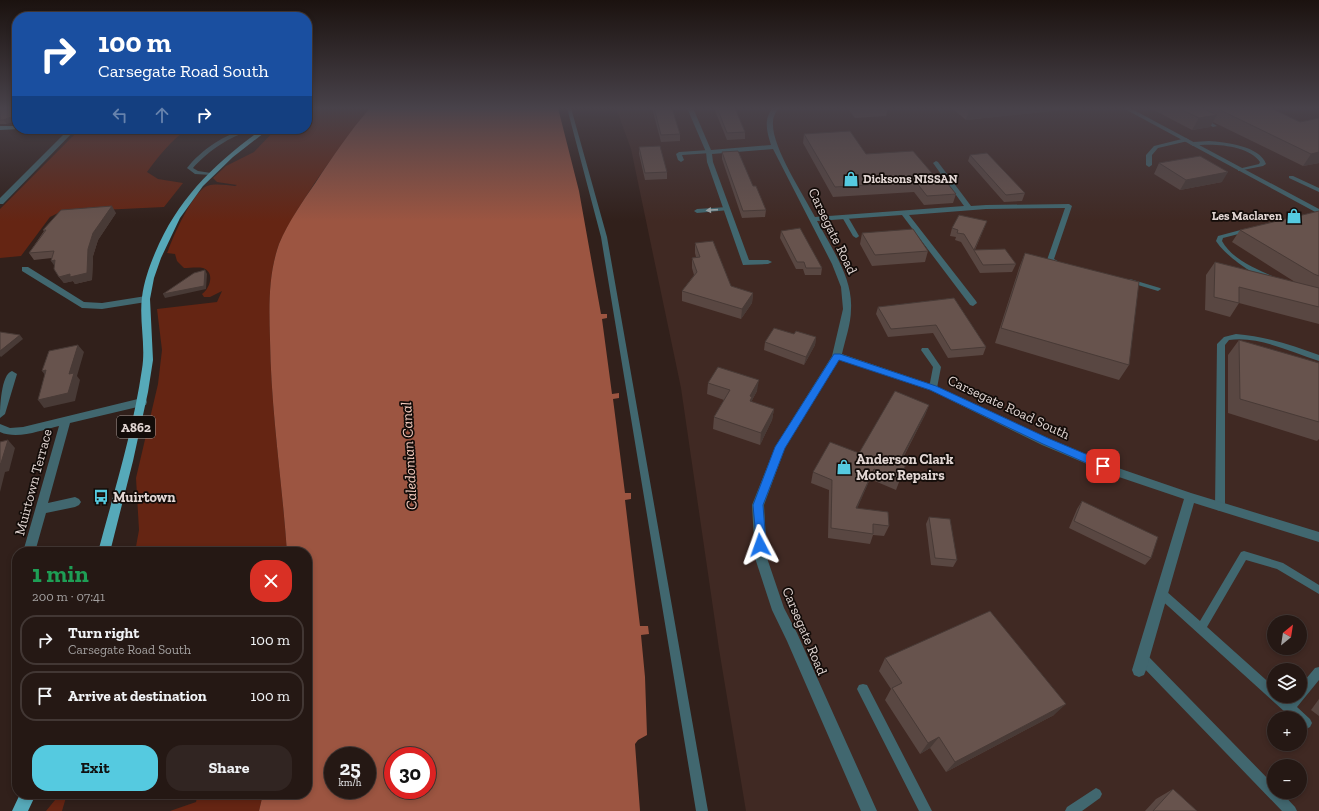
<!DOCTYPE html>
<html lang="en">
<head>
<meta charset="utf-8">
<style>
  :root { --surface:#251814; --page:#312522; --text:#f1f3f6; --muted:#a3a0a0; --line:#423734; --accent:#55cae0 }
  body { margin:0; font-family:"Zilla Slab",serif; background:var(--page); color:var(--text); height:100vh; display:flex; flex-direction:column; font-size:15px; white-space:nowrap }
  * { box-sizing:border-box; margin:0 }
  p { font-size:13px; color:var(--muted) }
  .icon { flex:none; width:22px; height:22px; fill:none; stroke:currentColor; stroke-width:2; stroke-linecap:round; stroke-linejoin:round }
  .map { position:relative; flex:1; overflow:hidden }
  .drawer { position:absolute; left:12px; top:547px; width:300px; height:252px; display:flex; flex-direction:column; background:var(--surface); border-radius:16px; box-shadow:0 2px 6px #0003,0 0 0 1px var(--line) }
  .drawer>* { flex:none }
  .guide { position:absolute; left:12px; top:12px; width:300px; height:122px; border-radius:16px; box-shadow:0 2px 6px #0003,0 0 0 1px var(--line); background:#1a4fa0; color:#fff; overflow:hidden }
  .needle { width:26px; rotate:30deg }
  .tools { position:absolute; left:1267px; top:615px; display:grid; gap:8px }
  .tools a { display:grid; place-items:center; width:40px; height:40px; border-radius:50%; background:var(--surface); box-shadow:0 2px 6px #0003,0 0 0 1px var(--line); font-size:20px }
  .speed { position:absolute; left:324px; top:747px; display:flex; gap:8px; font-size:20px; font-weight:700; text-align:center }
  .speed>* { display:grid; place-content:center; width:52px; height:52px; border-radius:50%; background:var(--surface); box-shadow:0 2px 6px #0003,0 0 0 1px var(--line); line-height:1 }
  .speed small { font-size:10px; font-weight:400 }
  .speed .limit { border:6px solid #d22; background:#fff; color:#111 }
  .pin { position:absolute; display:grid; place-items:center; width:34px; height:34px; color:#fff; margin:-17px; border-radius:8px; box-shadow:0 2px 6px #0006 }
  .me { position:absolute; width:44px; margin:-22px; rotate:356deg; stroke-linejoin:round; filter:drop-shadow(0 0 3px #0008) }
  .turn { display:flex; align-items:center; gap:14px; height:84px; padding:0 20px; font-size:18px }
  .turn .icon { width:52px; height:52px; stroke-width:2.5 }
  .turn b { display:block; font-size:28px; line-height:34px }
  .lanes { display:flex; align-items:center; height:38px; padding:0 20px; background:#0003; justify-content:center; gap:20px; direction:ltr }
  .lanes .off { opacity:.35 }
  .round { display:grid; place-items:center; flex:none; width:42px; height:42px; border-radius:16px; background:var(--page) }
  .headline { display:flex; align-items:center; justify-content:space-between; height:68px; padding:0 20px }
  h1 { font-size:24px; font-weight:700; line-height:30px; color:#1e9e55 }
  .button { display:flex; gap:8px; margin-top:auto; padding:8px 20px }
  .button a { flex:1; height:46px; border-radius:16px; background:var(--accent); color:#111; font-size:16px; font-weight:700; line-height:46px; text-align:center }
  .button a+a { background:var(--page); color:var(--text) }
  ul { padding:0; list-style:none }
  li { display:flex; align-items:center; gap:12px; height:50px; margin:0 8px 6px; padding:0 12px; border:2px solid var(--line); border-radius:16px }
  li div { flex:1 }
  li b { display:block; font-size:15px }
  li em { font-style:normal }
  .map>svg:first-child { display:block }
  .built { fill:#402923; fill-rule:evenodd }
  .green { fill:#652513 }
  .water { fill:#9c5541; fill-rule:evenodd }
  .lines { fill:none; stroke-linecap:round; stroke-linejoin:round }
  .lane { fill:#41676f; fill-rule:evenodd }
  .street { fill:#41676f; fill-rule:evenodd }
  .secondary { fill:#4d8c99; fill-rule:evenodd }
  .primary { fill:#56a9b9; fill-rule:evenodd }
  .wall { fill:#594742 }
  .shaded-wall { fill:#483a36 }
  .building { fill:#67534d; stroke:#483a36 }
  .oneway { fill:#a2aaab }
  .route { fill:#1a73e8; stroke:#114b97 }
  .labels { text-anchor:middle; stroke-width:3.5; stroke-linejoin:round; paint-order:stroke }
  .far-poi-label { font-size:12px; font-weight:bold; fill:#e2d6d3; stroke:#130c09; text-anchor:start }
  .shield { fill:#130c09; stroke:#a49996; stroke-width:1 }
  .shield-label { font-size:13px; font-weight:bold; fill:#e2d6d3 }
  .street-label { font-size:14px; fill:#e2d6d3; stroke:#130c09 }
  .poi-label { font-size:14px; font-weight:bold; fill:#e2d6d3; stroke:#130c09; text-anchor:start }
  .water-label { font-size:15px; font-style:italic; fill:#f6ccbf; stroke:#130c09 }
</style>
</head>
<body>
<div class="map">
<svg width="1319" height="811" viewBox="0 0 1319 811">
  <rect width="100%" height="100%" fill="#31201b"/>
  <path class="built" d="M616,108H1310L1319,111V811H746L719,649L681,388L631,149ZM1274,622H1300V648H1274ZM1274,670H1300V696H1274ZM1274,718H1300V744H1274ZM1274,766H1300V792H1274Z"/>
  <path class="green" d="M307,108H370C350,132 332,158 314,184C302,203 288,223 279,244C268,275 269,308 270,340C271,411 282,481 287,552H135L139,530L136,478L158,384L162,350L157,309L217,302L222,291L210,297H204L202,294C209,289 216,273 203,268C198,267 189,268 184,268L177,261L175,254L167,253L168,251C173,236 193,192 207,186C215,183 226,185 235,186L237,185L217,182L213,178L226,166L254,152L276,129H307Z
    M97,129H188C171,140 159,156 147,172L158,179L183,183L164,207L60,212L50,217L21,256L0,258V209L74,135L81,130Z
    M60,794H67L62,811H46Z
    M198,794H263L259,811H170L196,802Z"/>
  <path class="water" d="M370,108H558L579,191L601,314H607V318L602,319L612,394L619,393V398L613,399L625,493H631V499L625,500L640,626H648L649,634L641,635L645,677L647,735L638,740L635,744L640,811H259L263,794H307V552H287C282,481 271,411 270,340C269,308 268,275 279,244C288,222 303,201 316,182C333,156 350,131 370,108ZM333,756H367V790H333ZM393,756H427V790H393Z"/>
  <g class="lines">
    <path class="lane" d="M567,108H571L607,237L708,811H696L601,237Z
      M1200,118H1204L1217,126L1213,127L1200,120Z
      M248,129L267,130L264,132C258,132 251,131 245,133C228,137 205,154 193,168L198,171L211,173V175L195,174L187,168C201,150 226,133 248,129Z
      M1186,138L1189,140L1188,141L1158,148L1152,155V165L1149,167L1146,165V155L1154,146Z
      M1209,141C1225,142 1260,146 1266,164L1263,166L1238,171V169L1259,164L1260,162C1248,145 1212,143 1193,146L1190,144L1193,142Z
      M709,150L712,152L711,153L682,155L684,160L681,162L678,160L676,154L679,152Z
      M1289,176H1293L1319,188V192L1289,178Z
      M1069,204L1072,206L1054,259L1061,263L1058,265L1047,260L1065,208L986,209L983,207L986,205Z
      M727,207L729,208V210L697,213L694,211L697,209Z
      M845,215L848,217L859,236L858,237L856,238L853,236L842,217Z
      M1248,228L1251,230L1250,231L1223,238L1222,241C1232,259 1254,268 1272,276V278C1257,280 1224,254 1216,241L1218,236Z
      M1130,279L1160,288L1161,289L1158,291L1128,282V280Z
      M1236,334C1264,336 1292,345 1319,355V361C1291,352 1260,336 1229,340L1225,345V507L1223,510L1220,511L1217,510L1215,507L1217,344L1224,337Z
      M922,348H928L941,367L937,388L933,391L929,388L933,367L921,350Z
      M1244,551L1283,563L1319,585V594L1277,569L1246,560L1207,627L1274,687V696H1284L1289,700L1292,696H1300V686L1315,668L1319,667V680L1297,707L1310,719L1312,723L1310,727L1306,729L1300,725V718H1292L1285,712L1158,597L1157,594L1158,591L1162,589L1166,591L1200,621L1241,552Z
      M1143,654L1147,655L1274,785V792H1281L1295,807L1297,811H1282L1139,663L1138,659L1139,655Z
      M863,684L867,685L932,811H919L859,693L857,689L859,685Z
      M1096,788L1100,790L1102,794L1100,798L1082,811H1065L1067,807Z"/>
    <path class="street" d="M687,108H693L711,150L771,145C767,132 763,119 773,108H779C776,112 773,116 773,122C771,146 803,194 815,217L964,206L933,163L936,161L938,162L971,206L986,205L990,207L986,209L909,215L976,301L977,303L973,306L970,305L902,215L817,221C831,247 853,278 851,309C851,324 845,340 842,354L936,386L1050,439L1121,469L1191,493L1319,532V542L1194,503L1146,670L1144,675L1139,677L1134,675L1132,670L1184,499L1113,475L1042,445L930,390L839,360L785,448L764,505L767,558L784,608L797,633L877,811H861L787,641L772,610L755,558L752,505L775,447L832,356L843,309L841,287L832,264L773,149L712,154L713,162L749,260H768L772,262L768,264L743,265L707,162L706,152Z
      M1123,108H1130L1319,209V214Z
      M69,129H76L3,204H0V198Z
      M22,267H28L84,302L102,303L146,296L150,299L146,302L102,309L82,308L22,271Z
      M12,371L17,374L5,414L0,418C0,408 1,374 12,371Z
      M142,398L146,399L147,402L146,405L70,423L48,503L75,497L79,499L81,502L79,505L75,507L46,513L35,552H23L59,426C41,430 18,440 0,432V424L10,428L23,427Z"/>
    <path class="secondary" d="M0,126H17V129H19L0,130Z"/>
    <path class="primary" d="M262,129H269L233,157L203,186L180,218L161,258L154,278L150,299L153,360L148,392L133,461L110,552H98C114,492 133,431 142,369C146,345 139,321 142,297C144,282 149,267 155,253C178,198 214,164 262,129Z
      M20,794H36L28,811H12Z"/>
  </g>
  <path class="wall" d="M0,108L7,124H0Z
    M652,108H672L680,134V141L661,142Z
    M714,108H735L745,132V139L727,140Z
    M847,108H888L886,116L855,118Z
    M952,108H1082L966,120Z
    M1150,108H1271L1300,122L1319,118V163L1303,166L1213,122L1210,127L1192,130Z
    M804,134L866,154L937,179L956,194L953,203L924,205L914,192L833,197L803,143Z
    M639,147L667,172V179L645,180L639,154Z
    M722,152L753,186L766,210L765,217L742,218L722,159Z
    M970,155L1025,193L1022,201L1004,202L968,161Z
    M1159,163L1222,182L1180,190L1154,174Z
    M1319,211V324L1239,303L1230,317L1205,310L1206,275L1215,262L1295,282L1232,242L1240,230Z
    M116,213L98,240L93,256L92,280L75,284L73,281L64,283L59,277L52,258L34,260L29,253L44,231L43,230Z
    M987,221L975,250L1016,264L1012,272L980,273L961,242L955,240L956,237L950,236L952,228Z
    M781,231L822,268L821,275H805L803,269H796L780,238Z
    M862,233L928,251L925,262L872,266L860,244Z
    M695,243L731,286L753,293L752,303L741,319L682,301V291L694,275L692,268V258L696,257L695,253Z
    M1025,253L1129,365L1119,380L995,343L1019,268Z
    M954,298L986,347L983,355L948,358L933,333L888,337L876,314L878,307Z
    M794,334L816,337L815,345L804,365L764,350L765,342Z
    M1239,340L1319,363V439L1317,441L1228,413V355Z
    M708,383L757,391L751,402L774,409L772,420L760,445L713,429L714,417L724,400L707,394Z
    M929,405L925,415L901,462L906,464L896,490L870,479L857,508L889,526L884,536L873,535L870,544L828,538L829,490L811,483L813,472L859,453Z
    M1082,501L1151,558L1145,565L1069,528L1077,509Z
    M929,517L957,560L953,567L931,565L926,524Z
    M885,658L1054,715L946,772L930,748L920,754L885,700L891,689L879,671Z
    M1319,699V716L1311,710Z
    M1173,789L1197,811H1145L1156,799Z"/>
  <path class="shaded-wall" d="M970,108H1082L966,120Z
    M17,115V121L7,124L3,120Z
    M1217,115L1210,127L1192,130L1199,118Z
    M1319,152V163L1303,166L1311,154Z
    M1228,172L1222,182L1180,190L1186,180Z
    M112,206L116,213L98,240L93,256L92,280L75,284L73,281L64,283L59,277L88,249L93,233Z
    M55,260L56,268L51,261Z
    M205,270L207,274L206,289L165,298L163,294Z
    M753,293L752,303L741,319L742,309Z
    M20,335L23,339L1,357L0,356V351Z
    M816,337L815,345L804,365L806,357Z
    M78,345L84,352L77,376L80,380L75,401L44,408L38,400L69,374Z
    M46,370L48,379L42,371Z
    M759,380L757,391L751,402L750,408V396Z
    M929,405L925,415L895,472L899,462Z
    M774,409L772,420L760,445L761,433Z
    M8,440L15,448L9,471L5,472L0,492V464Z
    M874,469L870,479L853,518L856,508Z
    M1066,704L1054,715L946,772L955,762Z
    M939,737L930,748L920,754L928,743Z"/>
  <path class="building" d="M0,108H17V115L3,120H0Z
    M654,108H672L680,134L661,135Z
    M717,108H735L745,132L727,133Z
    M1178,108H1202L1217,115L1199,118Z
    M1216,108H1271L1300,122L1319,118V152L1311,154Z
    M850,131L866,154L913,151L937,179H944L956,194L927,196L916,182L835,187L804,134Z
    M660,146L667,172L645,173L639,147Z
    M738,151L753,186H756L766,210L743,211L722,152Z
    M987,153L1025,193L1006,195L970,155Z
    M1200,156L1228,172L1186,180L1159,163Z
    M112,206L93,233L88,249L87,273L70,277V274L59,277L54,269L55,260L51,261L54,251L29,253L46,230H43L61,210Z
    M1319,211V276L1314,274L1240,230Z
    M959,215L987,221L974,250L1005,249L1016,264L983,265L964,234L957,233L958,230L952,228Z
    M800,228L822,268H806L804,262H797L781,231Z
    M913,229L928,251L875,255L862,233Z
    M713,241L731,286L753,293L742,309L682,291L697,272L692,258L700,257L695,243Z
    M1025,253L1139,282L1129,365L1001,328Z
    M1215,262L1319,288V307L1239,287V303L1214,297Z
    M205,270L204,286L163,294L194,273Z
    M954,298L986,347L951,350L936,325L891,329L878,307Z
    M774,328L794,334L796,331L816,337L806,357L765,342Z
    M0,332L20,335L0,351Z
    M1239,340L1319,363V422L1240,399Z
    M78,345L69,374L74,373L68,393L38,400L46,370L42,371L49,351Z
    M718,367L759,380L750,396L752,397L750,401L774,409L761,433L714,417L730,390L708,383Z
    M895,391L929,405L899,462L906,464L900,479L874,469L856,508L888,512L889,526L873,524V534L831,528L832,480L813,472L830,442L859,453Z
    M8,440L1,463L0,464V442Z
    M1082,501L1158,537L1151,558L1074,521Z
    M929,517L950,519L957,560L935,558Z
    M990,611L1066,704L955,762L939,737L928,743L892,688L902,683L885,658Z
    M1173,789L1197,811H1153Z"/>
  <defs><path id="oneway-solid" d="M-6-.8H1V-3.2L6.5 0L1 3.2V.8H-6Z"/></defs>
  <use class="oneway" href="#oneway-solid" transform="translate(712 210) rotate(176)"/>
  <linearGradient id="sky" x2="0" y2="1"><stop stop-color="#1b120f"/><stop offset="0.49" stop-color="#48424a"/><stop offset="1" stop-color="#48424a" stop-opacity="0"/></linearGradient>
  <rect width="1319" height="221" fill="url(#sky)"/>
  <path class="route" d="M834,354H840L936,386L1050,439L1107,463L1108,466L1103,470L1100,469L1043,444L930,390L839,360L785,448L763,505L766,545L764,548H757L753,505L775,447Z"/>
  <defs>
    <g id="shop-bare" transform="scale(1.2)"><path d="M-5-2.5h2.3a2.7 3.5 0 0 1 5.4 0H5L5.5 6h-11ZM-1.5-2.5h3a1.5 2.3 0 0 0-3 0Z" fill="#55cae0" stroke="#130c09" stroke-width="2.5" paint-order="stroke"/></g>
    <g id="bus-bare" transform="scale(1.2)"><path d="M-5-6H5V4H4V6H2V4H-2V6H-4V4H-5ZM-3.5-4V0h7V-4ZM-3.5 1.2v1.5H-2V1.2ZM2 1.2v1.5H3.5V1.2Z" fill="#55cae0" stroke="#130c09" stroke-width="2.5" paint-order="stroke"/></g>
  </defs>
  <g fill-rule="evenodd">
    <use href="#shop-bare" x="851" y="179"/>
    <use href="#shop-bare" x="1294" y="216"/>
    <use href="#shop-bare" x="844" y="467"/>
    <use href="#bus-bare" x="101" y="497"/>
  </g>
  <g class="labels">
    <g class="far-poi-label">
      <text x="863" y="183">Dicksons NISSAN</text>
      <text x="1282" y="220" text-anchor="end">Les Maclaren</text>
    </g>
    <rect class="shield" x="117" y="416" width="38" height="22" rx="3"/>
    <g class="shield-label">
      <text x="136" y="432">A862</text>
    </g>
    <g class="street-label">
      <text transform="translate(833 231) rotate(64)" y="5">Carsegate Road</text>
      <text transform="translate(1009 407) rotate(25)" y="5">Carsegate Road South</text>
      <text transform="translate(33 482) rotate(-75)" y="5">Muirtown Terrace</text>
      <text transform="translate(805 631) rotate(67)" y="5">Carsegate Road</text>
    </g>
    <g class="poi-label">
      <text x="856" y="464">Anderson Clark<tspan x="856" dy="16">Motor Repairs</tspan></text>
      <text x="113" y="502">Muirtown</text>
    </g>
    <g class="water-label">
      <text transform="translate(409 456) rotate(-93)" y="5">Caledonian Canal</text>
    </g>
  </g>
</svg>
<div class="tools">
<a><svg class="needle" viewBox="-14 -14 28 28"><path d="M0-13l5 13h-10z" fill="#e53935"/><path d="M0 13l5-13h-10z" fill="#a3a0a0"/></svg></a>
<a><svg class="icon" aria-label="layers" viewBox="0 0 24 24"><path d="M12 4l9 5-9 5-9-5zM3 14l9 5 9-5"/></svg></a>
<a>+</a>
<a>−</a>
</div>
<div class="speed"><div>25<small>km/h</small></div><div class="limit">30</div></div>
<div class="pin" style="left:1103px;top:466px;background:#d93025"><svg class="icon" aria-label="arrive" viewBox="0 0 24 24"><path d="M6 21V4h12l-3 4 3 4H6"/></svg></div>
<svg class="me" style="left:760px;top:545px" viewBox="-20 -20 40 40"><path d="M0-17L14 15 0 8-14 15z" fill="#1a73e8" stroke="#fff" stroke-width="4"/></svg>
<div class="guide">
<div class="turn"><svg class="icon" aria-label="right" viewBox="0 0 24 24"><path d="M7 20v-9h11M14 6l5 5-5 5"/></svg><div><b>100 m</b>Carsegate Road South</div></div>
<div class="lanes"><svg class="icon off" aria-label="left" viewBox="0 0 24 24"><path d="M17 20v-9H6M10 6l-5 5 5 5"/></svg><svg class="icon off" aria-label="ahead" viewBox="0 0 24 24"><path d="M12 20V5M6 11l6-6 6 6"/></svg><svg class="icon" aria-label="right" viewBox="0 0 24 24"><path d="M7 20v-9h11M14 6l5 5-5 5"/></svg></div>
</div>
<section class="drawer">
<div class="headline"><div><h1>1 min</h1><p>200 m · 07:41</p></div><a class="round" style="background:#d93025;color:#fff"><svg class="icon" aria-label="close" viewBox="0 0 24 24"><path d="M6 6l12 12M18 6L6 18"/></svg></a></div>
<ul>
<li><svg class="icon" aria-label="right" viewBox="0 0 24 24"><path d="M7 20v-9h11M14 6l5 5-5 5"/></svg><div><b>Turn right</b><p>Carsegate Road South</p></div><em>100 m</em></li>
<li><svg class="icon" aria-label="arrive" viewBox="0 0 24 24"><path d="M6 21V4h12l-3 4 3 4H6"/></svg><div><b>Arrive at destination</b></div><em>100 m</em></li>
</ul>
<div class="button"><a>Exit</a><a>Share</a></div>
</section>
</div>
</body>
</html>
